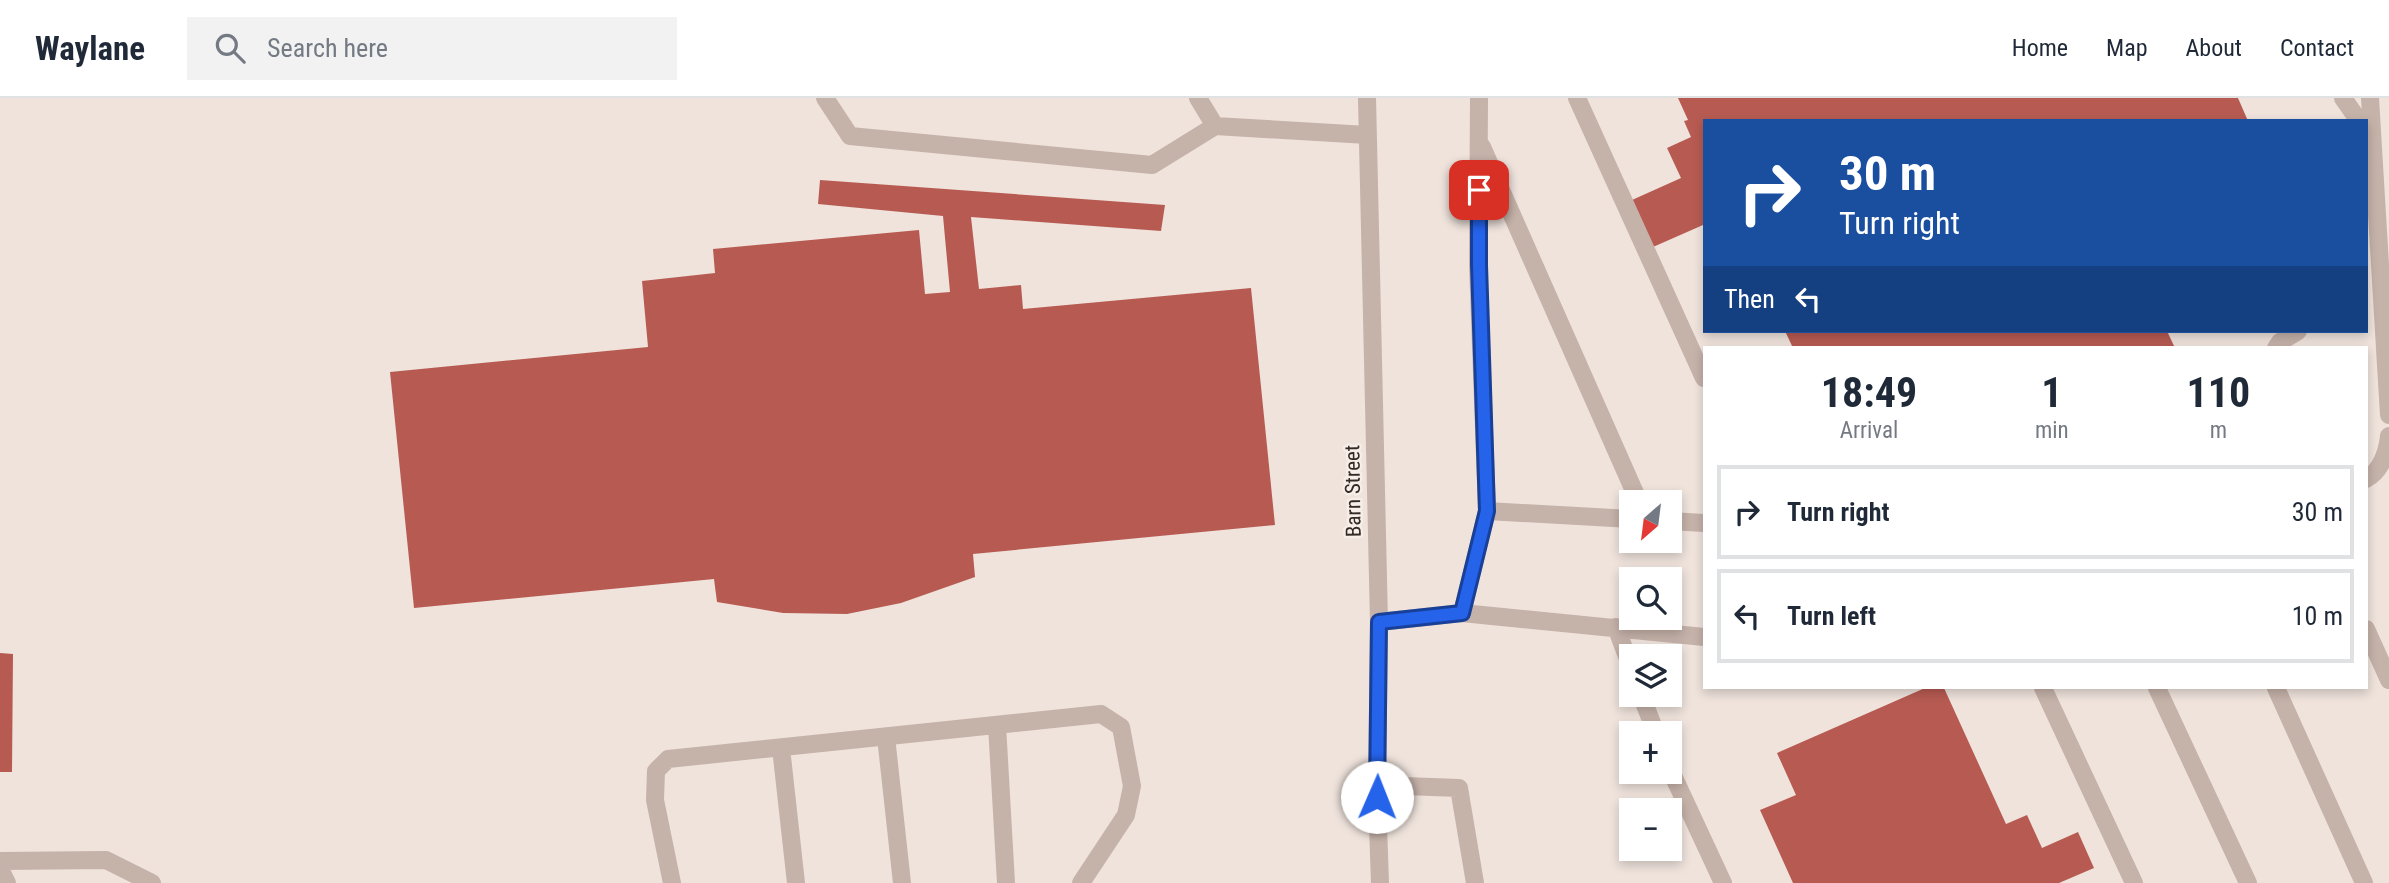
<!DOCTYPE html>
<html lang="en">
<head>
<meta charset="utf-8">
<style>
  :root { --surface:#fff; --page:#f2f2f3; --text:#1f2937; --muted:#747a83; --line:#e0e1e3 }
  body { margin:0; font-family:"Roboto Condensed",sans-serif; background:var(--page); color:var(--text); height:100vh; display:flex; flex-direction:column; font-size:26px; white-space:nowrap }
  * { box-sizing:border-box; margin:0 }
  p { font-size:23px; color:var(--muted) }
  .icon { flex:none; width:38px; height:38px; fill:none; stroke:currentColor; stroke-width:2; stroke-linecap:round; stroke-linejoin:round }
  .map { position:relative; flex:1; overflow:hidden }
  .sheet { position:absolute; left:1703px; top:248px; width:665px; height:343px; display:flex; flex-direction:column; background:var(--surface); border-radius:0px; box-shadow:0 4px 10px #0003 }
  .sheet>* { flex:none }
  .guide { position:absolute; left:1703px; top:21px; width:665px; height:214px; border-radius:0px; box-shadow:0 4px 10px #0003; background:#1a4fa0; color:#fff; overflow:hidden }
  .needle { width:46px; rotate:208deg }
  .buttons { position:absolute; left:1619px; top:392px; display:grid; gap:14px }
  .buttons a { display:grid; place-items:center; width:63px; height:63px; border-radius:0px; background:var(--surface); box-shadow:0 4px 10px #0003; font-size:35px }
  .pin { position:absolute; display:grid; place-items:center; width:60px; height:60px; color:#fff; margin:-30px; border-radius:14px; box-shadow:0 4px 10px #0006 }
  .me { position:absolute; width:77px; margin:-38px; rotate:1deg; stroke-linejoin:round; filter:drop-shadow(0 0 5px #0008) }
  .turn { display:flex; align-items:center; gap:24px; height:147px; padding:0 21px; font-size:32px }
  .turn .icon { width:91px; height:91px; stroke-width:2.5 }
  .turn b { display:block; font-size:49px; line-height:60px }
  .then { display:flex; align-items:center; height:66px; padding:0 21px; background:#0003; gap:14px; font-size:26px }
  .eta { display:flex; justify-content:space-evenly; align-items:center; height:119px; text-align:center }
  .eta b { font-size:42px; font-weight:700; line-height:49px }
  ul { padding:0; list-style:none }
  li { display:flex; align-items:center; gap:21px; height:94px; margin:0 14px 10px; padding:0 7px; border:4px solid var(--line); border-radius:0px }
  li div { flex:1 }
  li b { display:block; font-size:26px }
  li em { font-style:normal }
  header { display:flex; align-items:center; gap:42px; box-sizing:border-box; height:98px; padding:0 35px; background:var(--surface); border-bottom:2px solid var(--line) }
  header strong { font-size:33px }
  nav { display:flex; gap:38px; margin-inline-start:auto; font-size:24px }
  .search { width:490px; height:63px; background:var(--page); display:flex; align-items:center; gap:18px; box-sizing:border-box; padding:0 24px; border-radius:0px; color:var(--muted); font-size:26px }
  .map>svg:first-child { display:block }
  .building { fill:#b75b52 }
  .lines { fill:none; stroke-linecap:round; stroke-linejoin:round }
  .service { stroke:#c5b2a9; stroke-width:18 }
  .minor { stroke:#c5b2a9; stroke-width:18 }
  .route-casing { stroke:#184099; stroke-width:18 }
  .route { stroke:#2563eb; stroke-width:12 }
  .labels { text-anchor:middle; stroke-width:5; stroke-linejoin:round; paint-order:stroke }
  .street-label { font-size:21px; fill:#332a28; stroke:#f7eee8 }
</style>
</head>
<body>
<header>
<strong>Waylane</strong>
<div class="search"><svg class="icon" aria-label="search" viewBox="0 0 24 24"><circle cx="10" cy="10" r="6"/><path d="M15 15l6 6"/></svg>Search here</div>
<nav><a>Home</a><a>Map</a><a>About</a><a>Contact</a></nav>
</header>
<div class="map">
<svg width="2389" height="785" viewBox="0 0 2389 785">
  <rect width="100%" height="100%" fill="#efe3dc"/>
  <path class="building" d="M1678,0H2238L2248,23H1704V131L1703,127L1653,149L1632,102L1681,80L1667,50L1691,39L1684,23L1688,22Z
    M820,82L1165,107L1161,133L971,119L979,191L1021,187L1023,211L1251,190L1275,427L973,456L975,479L901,505L847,516L783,515L717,504L714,481L414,510L390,274L648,249L642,183L715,175L713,151L919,132L925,196L950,194L943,118L818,106Z
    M1785,233H2167L2175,250H1793Z
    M0,555L13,556L12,674H0Z
    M1925,590H1944L2006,726L2027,717L2042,750L2078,734L2094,770L2059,785H1793L1760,712L1796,697L1777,655Z"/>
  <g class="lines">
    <path class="service" d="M825,0L850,38L1152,67L1215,28L1367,37
      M1198,0L1215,28
      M1577,0L1704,280
      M2343,0L2359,23
      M2370,0L2389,317
      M1482,49L1639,404
      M2276,250L2280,244L2298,233
      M2366,381C2382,372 2387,355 2389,338
      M1487,413L1631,421
      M1670,423L1704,425
      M1462,515L1487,413L1478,167L1479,0
      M1379,524L1462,515L1704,539
      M1616,529L1631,569
      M2366,531L2389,582
      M2043,590L2134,785
      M2157,590L2248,785
      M2276,590L2364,785
      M1641,597L1656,635
      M997,627L1006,785
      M886,639L902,785
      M781,650L796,785
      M1670,671L1723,785
      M1377,687L1459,690L1475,785
      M0,763L106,762L152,785
      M0,771L7,785
      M672,785L655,702L656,673L668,661L1101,616L1121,629L1132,688L1126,717L1081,785"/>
    <path class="minor" d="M1367,0L1379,524L1377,699L1380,785"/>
  </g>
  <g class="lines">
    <g class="route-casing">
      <path id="route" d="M1377,699L1379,524L1462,515L1487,413L1479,167V92"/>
    </g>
    <use href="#route" class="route"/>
  </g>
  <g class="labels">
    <g class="street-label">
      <text transform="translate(1353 393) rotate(-91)" y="7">Barn Street</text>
    </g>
  </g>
</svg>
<div class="buttons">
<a><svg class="needle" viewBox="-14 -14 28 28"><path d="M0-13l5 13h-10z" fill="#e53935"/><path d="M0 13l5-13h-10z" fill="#747a83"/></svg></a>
<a><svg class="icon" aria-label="search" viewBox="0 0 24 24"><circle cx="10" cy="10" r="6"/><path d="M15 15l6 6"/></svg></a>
<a><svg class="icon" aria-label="layers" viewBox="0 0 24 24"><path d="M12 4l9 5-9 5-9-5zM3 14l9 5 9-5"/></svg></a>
<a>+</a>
<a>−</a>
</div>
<div class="pin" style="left:1479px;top:92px;background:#d93025"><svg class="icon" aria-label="arrive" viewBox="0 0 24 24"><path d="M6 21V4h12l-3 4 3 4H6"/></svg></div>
<svg class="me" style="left:1377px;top:699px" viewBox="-20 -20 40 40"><circle r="19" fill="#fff"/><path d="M0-13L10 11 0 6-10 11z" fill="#2563eb"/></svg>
<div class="guide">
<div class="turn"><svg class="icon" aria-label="right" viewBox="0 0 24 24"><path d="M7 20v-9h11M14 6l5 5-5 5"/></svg><div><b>30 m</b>Turn right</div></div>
<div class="then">Then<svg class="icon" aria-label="left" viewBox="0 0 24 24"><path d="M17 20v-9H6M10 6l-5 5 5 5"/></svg></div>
</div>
<section class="sheet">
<div class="eta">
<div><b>18:49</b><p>Arrival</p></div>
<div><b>1</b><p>min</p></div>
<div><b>110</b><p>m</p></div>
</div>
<ul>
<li><svg class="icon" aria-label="right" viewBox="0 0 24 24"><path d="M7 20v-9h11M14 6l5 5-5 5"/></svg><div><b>Turn right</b></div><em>30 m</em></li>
<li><svg class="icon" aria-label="left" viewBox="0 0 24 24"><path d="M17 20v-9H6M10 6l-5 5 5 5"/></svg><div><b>Turn left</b></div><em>10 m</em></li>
</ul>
</section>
</div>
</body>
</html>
